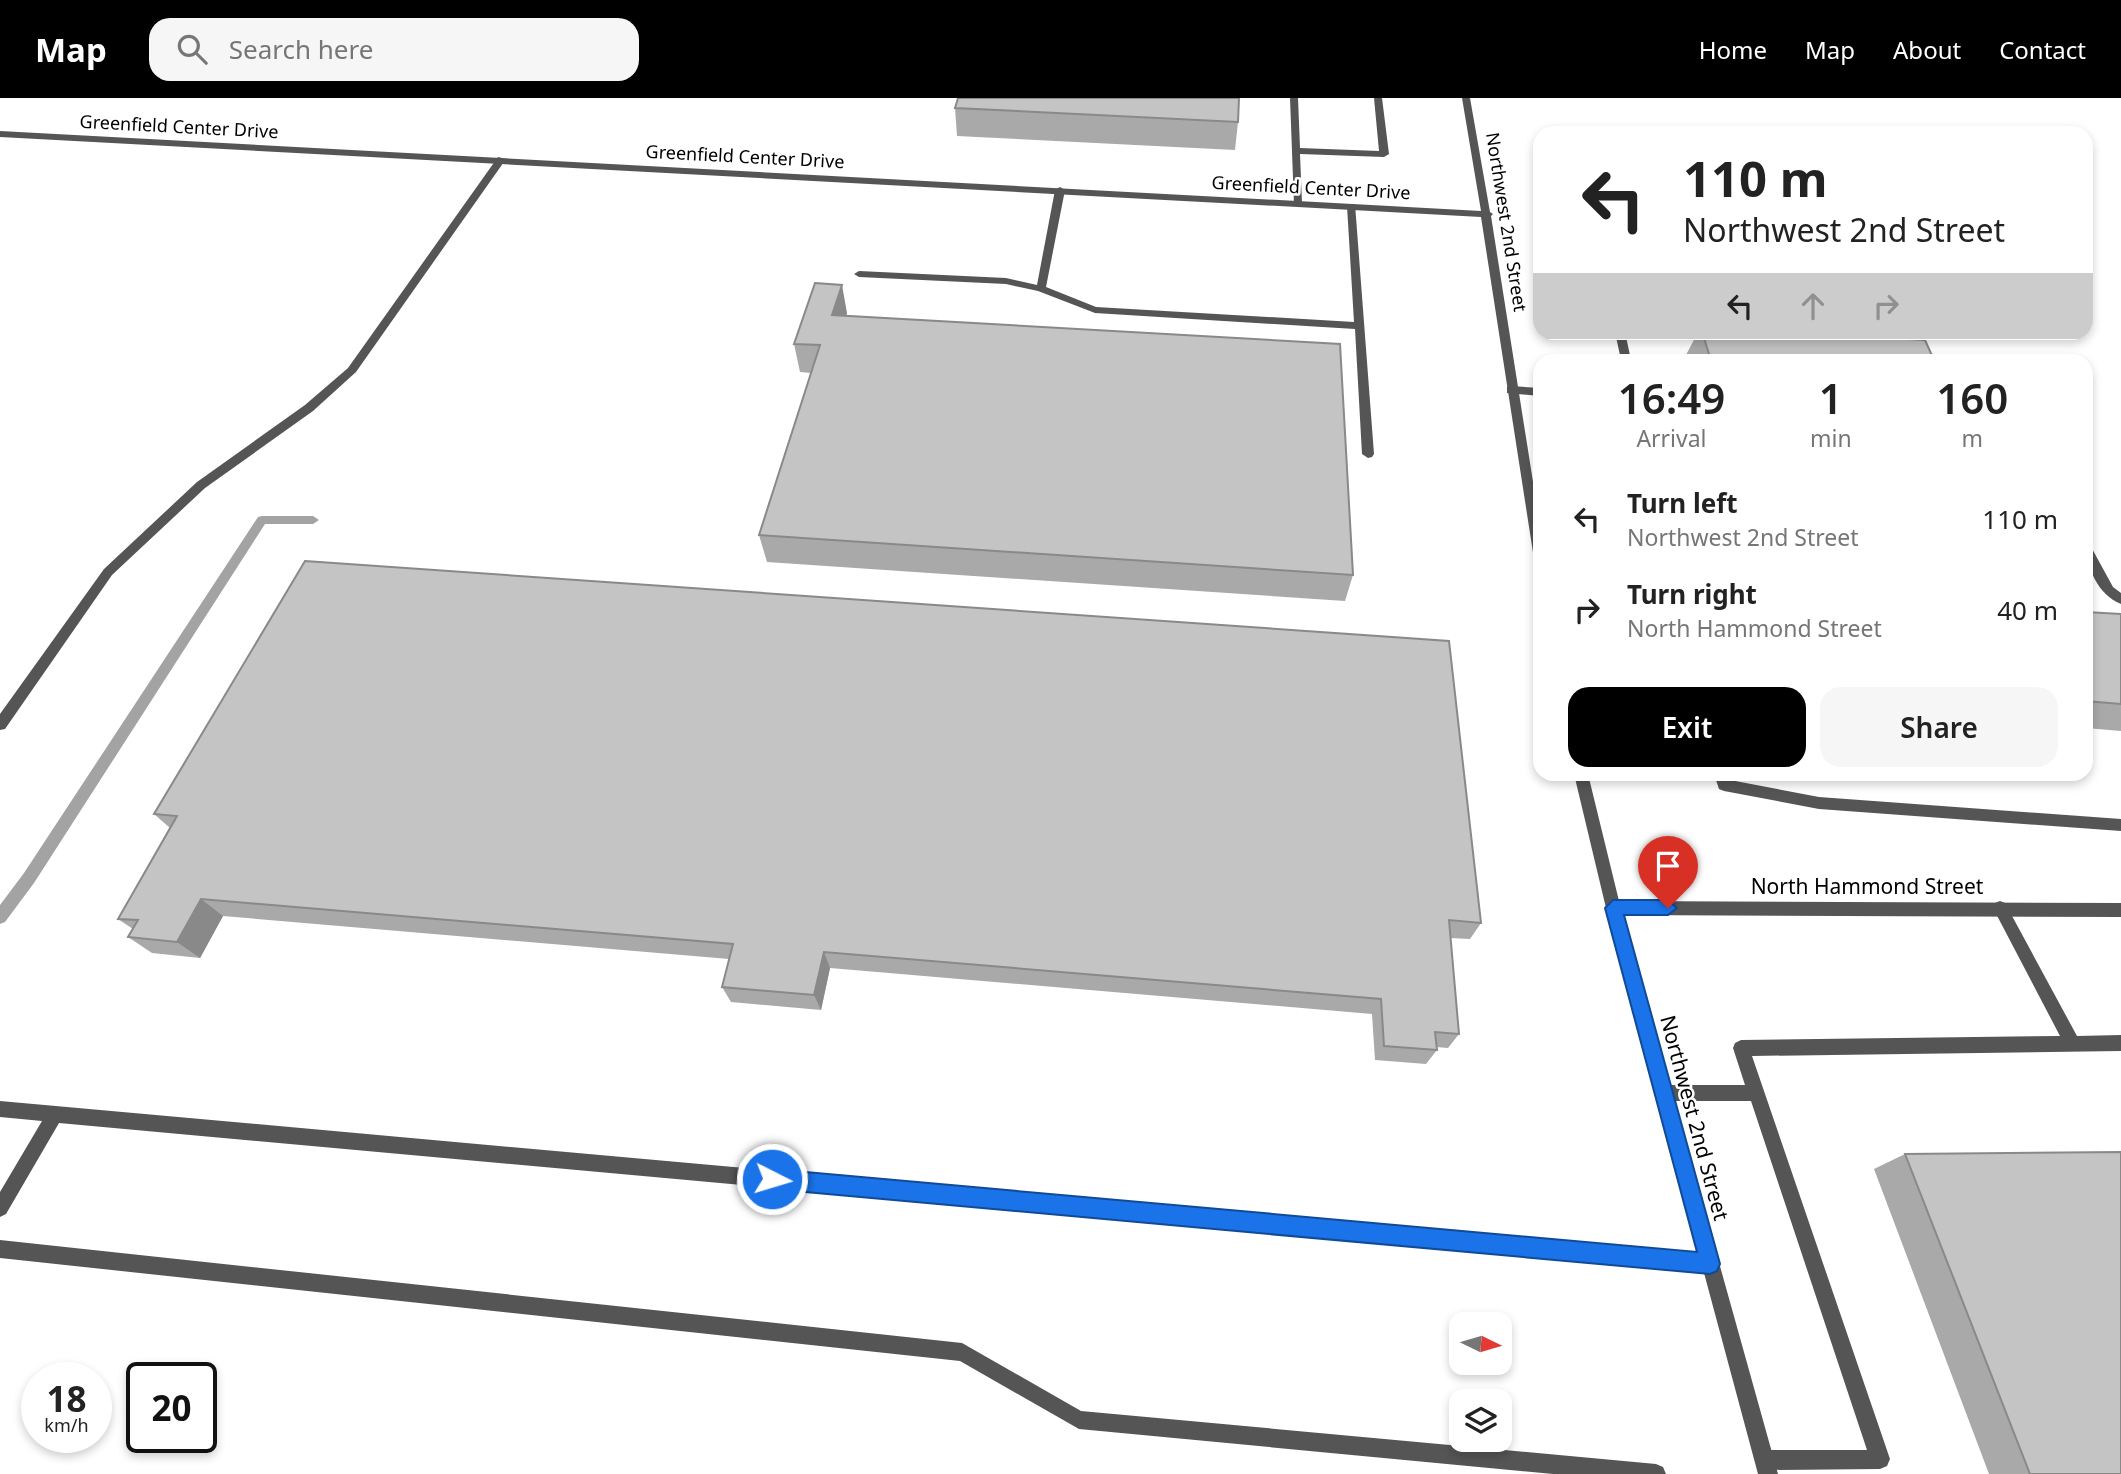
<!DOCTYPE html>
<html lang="en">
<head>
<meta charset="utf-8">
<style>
  :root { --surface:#fff; --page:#f6f6f6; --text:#222; --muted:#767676; --accent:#000 }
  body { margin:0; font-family:"Noto Sans",sans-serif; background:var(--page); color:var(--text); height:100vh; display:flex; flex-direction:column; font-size:26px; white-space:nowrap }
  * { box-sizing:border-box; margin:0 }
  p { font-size:23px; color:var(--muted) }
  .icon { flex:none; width:38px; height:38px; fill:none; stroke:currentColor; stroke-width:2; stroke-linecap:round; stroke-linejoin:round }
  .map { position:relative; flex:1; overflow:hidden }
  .panel { position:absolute; left:1533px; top:256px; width:560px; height:427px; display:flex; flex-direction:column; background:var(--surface); border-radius:21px; box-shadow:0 4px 10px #0003 }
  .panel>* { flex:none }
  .hud { position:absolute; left:1533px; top:28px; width:560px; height:214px; border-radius:21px; box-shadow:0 4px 10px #0003; background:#fff; color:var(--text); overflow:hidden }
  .needle { width:46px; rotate:95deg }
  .buttons { position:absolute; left:1449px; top:1214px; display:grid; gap:14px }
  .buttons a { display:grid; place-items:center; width:63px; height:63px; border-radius:14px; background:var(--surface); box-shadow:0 4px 10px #0003; font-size:35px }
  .speed { position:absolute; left:21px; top:1264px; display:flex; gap:14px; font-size:35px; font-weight:700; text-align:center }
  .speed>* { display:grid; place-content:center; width:91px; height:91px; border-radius:50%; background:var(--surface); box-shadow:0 4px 10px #0003; line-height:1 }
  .speed small { font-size:18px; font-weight:400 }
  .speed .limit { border:4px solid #111; border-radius:10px; background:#fff; color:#111 }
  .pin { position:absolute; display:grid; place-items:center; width:60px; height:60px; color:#fff; margin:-72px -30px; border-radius:50% 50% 50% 0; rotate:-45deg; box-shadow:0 0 7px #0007 }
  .pin .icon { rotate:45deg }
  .me { position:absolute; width:77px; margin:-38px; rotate:95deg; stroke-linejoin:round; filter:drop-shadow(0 0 5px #0008) }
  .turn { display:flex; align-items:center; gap:24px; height:147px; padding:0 35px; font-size:32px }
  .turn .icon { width:91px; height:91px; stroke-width:2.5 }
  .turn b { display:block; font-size:49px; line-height:60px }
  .lanes { display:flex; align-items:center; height:66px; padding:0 35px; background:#0003; justify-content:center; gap:35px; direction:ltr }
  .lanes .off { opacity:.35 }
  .eta { display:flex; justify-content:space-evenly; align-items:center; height:119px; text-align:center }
  .eta b { font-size:42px; font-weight:600; line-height:49px }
  .cta { display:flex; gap:14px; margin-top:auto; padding:14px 35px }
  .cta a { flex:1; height:80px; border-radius:21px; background:var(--accent); color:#fff; font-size:28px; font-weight:600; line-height:80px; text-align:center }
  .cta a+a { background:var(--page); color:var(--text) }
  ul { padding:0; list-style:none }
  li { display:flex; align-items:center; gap:21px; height:91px; padding:0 35px }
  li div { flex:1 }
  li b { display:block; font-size:26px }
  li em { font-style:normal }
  header { display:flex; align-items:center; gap:42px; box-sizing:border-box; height:98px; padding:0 35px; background:var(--accent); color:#fff }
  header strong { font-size:33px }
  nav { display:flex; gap:38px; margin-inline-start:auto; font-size:24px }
  .search { width:490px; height:63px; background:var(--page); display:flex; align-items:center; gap:18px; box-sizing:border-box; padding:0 24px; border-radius:21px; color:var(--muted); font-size:26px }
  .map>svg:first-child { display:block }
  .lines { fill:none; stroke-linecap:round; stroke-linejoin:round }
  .stream { fill:#a3a3a3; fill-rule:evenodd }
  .lane { fill:#555; fill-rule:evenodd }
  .street { fill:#555; fill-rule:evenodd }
  .wall { fill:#a9a9a9 }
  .shaded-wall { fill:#898989 }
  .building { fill:#c4c4c4; stroke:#898989; stroke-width:2 }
  .route { fill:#1a73e8; stroke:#114b97; stroke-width:2 }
  .labels { text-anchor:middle; stroke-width:5; stroke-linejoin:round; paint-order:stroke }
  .far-street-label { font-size:18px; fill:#000; stroke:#fff }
  .street-label { font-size:21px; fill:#000; stroke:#fff }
</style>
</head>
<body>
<header>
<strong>Map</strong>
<div class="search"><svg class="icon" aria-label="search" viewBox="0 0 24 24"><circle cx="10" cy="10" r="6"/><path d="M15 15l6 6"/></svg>Search here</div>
<nav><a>Home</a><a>Map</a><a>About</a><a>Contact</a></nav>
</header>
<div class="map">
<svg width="2121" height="1376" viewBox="0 0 2121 1376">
  <rect width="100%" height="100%" fill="#fff"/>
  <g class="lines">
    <path class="stream" d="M262,418H313L319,422L313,426H265L34,785L5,824L0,826V807L24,775L258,419Z"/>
    <path class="lane" d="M1290,0H1298L1300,50L1379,53L1374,0H1382L1389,56L1384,59L1300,56L1302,105L1294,107Z
      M498,59L506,61L356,274L313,313L205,390L112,477L5,631L0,632V616L104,471L197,384L305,307L348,270Z
      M1060,89L1065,92L1046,189L1096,209L1354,224L1347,108L1355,106L1374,356L1372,359L1368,360L1362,356L1355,231L1095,215L1038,193L1006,186L859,179L854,176L859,173L1006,180L1037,187L1055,92Z
      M1615,234H1625L1631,262H1621Z
      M1511,288L1540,290V298L1507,295V289Z
      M2086,446L2090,447L2113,489L2121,495V506C2098,497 2086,469 2086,446Z
      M1714,676H1728L1730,682L1819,699L2121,721V733L1819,711L1724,693L1719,691Z
      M2000,803L2005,805L2077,938L2121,937V953L1752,958L1890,1361L1887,1368L1880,1371L1765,1372L1758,1369L1755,1362L1758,1355L1765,1352H1867L1751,1003H1663L1657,1001L1655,995L1657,989L1663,987H1745L1733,950L1735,945L1741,942L2060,938L1993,810L1995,805Z
      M0,1003L1710,1157L1716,1160L1719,1166L1716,1172L1710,1175L59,1025L6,1116L0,1119V1094L42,1023L0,1019Z
      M0,1142L962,1245L1081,1313L1656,1366L1663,1369L1666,1376H1553L1079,1331L960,1263L0,1160Z"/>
    <path class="street" d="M1462,0H1470L1490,114L1493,116L1491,118L1540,428V466L1534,461L1481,119L0,39V33L1481,113Z
      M1574,676H1588L1619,803L2121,805V819L1622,817L1778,1376H1758L1606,810Z"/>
  </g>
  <path class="wall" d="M955,10L1238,24L1235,52L957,38Z
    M847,215L846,218L1353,477L1345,503L767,464L759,437L811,275L800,274L794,246Z
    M1698,234H1794L1934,262H1688L1686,257Z
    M2086,514L2121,516V633L2086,630Z
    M154,716L1481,825L1470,841L1450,840L1459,936L1448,950L1436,949L1437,952L1426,966L1375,962L1372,916L830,870L821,912L731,904L722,889L729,861L223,818L200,860L152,855L128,839L133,831L118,821L170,730Z
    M1905,1056L2121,1376H1989L1874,1071Z"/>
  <path class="shaded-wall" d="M842,187L847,215L837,245L832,217Z
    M201,801L223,818L200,860L177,844Z
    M824,854L830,870L821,912L814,897Z"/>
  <path class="building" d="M958,0H1239L1238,24L955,10Z
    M815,185L842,187L832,217L1340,246L1353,477L759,437L820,247L794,246Z
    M1702,234H1794L1925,242L1934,262H1711Z
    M305,463L1449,543L1481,825L1449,822L1459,936L1435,934L1437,952L1384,948L1381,901L824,854L814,897L722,889L733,846L201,801L177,844L128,839L138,822L118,821L177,718L154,716Z
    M2086,514L2121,516V606L2086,603Z
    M2121,1054V1376H2030L1905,1056Z"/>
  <path class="route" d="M1613,802H1668L1677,810L1668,817H1624L1720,1166L1717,1173L1710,1176L772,1091L765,1088L762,1081L765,1074L772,1071L1697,1154L1605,810Z"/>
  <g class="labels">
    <g class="far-street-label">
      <text transform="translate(179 29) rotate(3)" y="6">Greenfield Center Drive</text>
      <text transform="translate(745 59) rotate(3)" y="6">Greenfield Center Drive</text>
      <text transform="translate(1311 90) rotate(3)" y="6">Greenfield Center Drive</text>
      <text transform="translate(1506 124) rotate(81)" y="6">Northwest 2nd Street</text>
    </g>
    <g class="street-label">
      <text x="1867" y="796">North Hammond Street</text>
      <text transform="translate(1694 1020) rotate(75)" y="7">Northwest 2nd Street</text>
    </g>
  </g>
</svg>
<div class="buttons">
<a><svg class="needle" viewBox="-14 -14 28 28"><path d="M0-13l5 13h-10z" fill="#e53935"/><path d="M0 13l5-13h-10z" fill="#767676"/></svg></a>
<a><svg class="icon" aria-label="layers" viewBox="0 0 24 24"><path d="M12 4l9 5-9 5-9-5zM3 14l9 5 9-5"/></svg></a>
</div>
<div class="speed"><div>18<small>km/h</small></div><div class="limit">20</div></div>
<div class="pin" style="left:1668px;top:810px;background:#d93025"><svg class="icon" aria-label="arrive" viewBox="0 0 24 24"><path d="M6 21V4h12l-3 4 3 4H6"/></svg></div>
<svg class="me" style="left:772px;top:1081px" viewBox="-20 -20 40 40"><circle r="17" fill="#1a73e8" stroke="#fff" stroke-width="3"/><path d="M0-11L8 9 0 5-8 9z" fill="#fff"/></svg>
<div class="hud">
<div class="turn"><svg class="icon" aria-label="left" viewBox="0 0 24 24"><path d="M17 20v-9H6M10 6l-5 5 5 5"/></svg><div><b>110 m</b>Northwest 2nd Street</div></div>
<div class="lanes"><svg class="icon" aria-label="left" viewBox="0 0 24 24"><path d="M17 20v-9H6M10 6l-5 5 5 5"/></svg><svg class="icon off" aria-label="ahead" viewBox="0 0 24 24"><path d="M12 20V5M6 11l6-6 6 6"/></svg><svg class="icon off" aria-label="right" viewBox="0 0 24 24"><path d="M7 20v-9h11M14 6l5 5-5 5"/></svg></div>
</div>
<section class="panel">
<div class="eta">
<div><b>16:49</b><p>Arrival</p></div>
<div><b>1</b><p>min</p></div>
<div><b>160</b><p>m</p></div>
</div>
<ul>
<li><svg class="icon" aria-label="left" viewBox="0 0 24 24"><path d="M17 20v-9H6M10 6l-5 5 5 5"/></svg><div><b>Turn left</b><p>Northwest 2nd Street</p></div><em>110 m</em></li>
<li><svg class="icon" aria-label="right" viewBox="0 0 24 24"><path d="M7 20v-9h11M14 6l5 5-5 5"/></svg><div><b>Turn right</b><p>North Hammond Street</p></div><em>40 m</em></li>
</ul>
<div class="cta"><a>Exit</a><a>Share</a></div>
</section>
</div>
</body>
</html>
